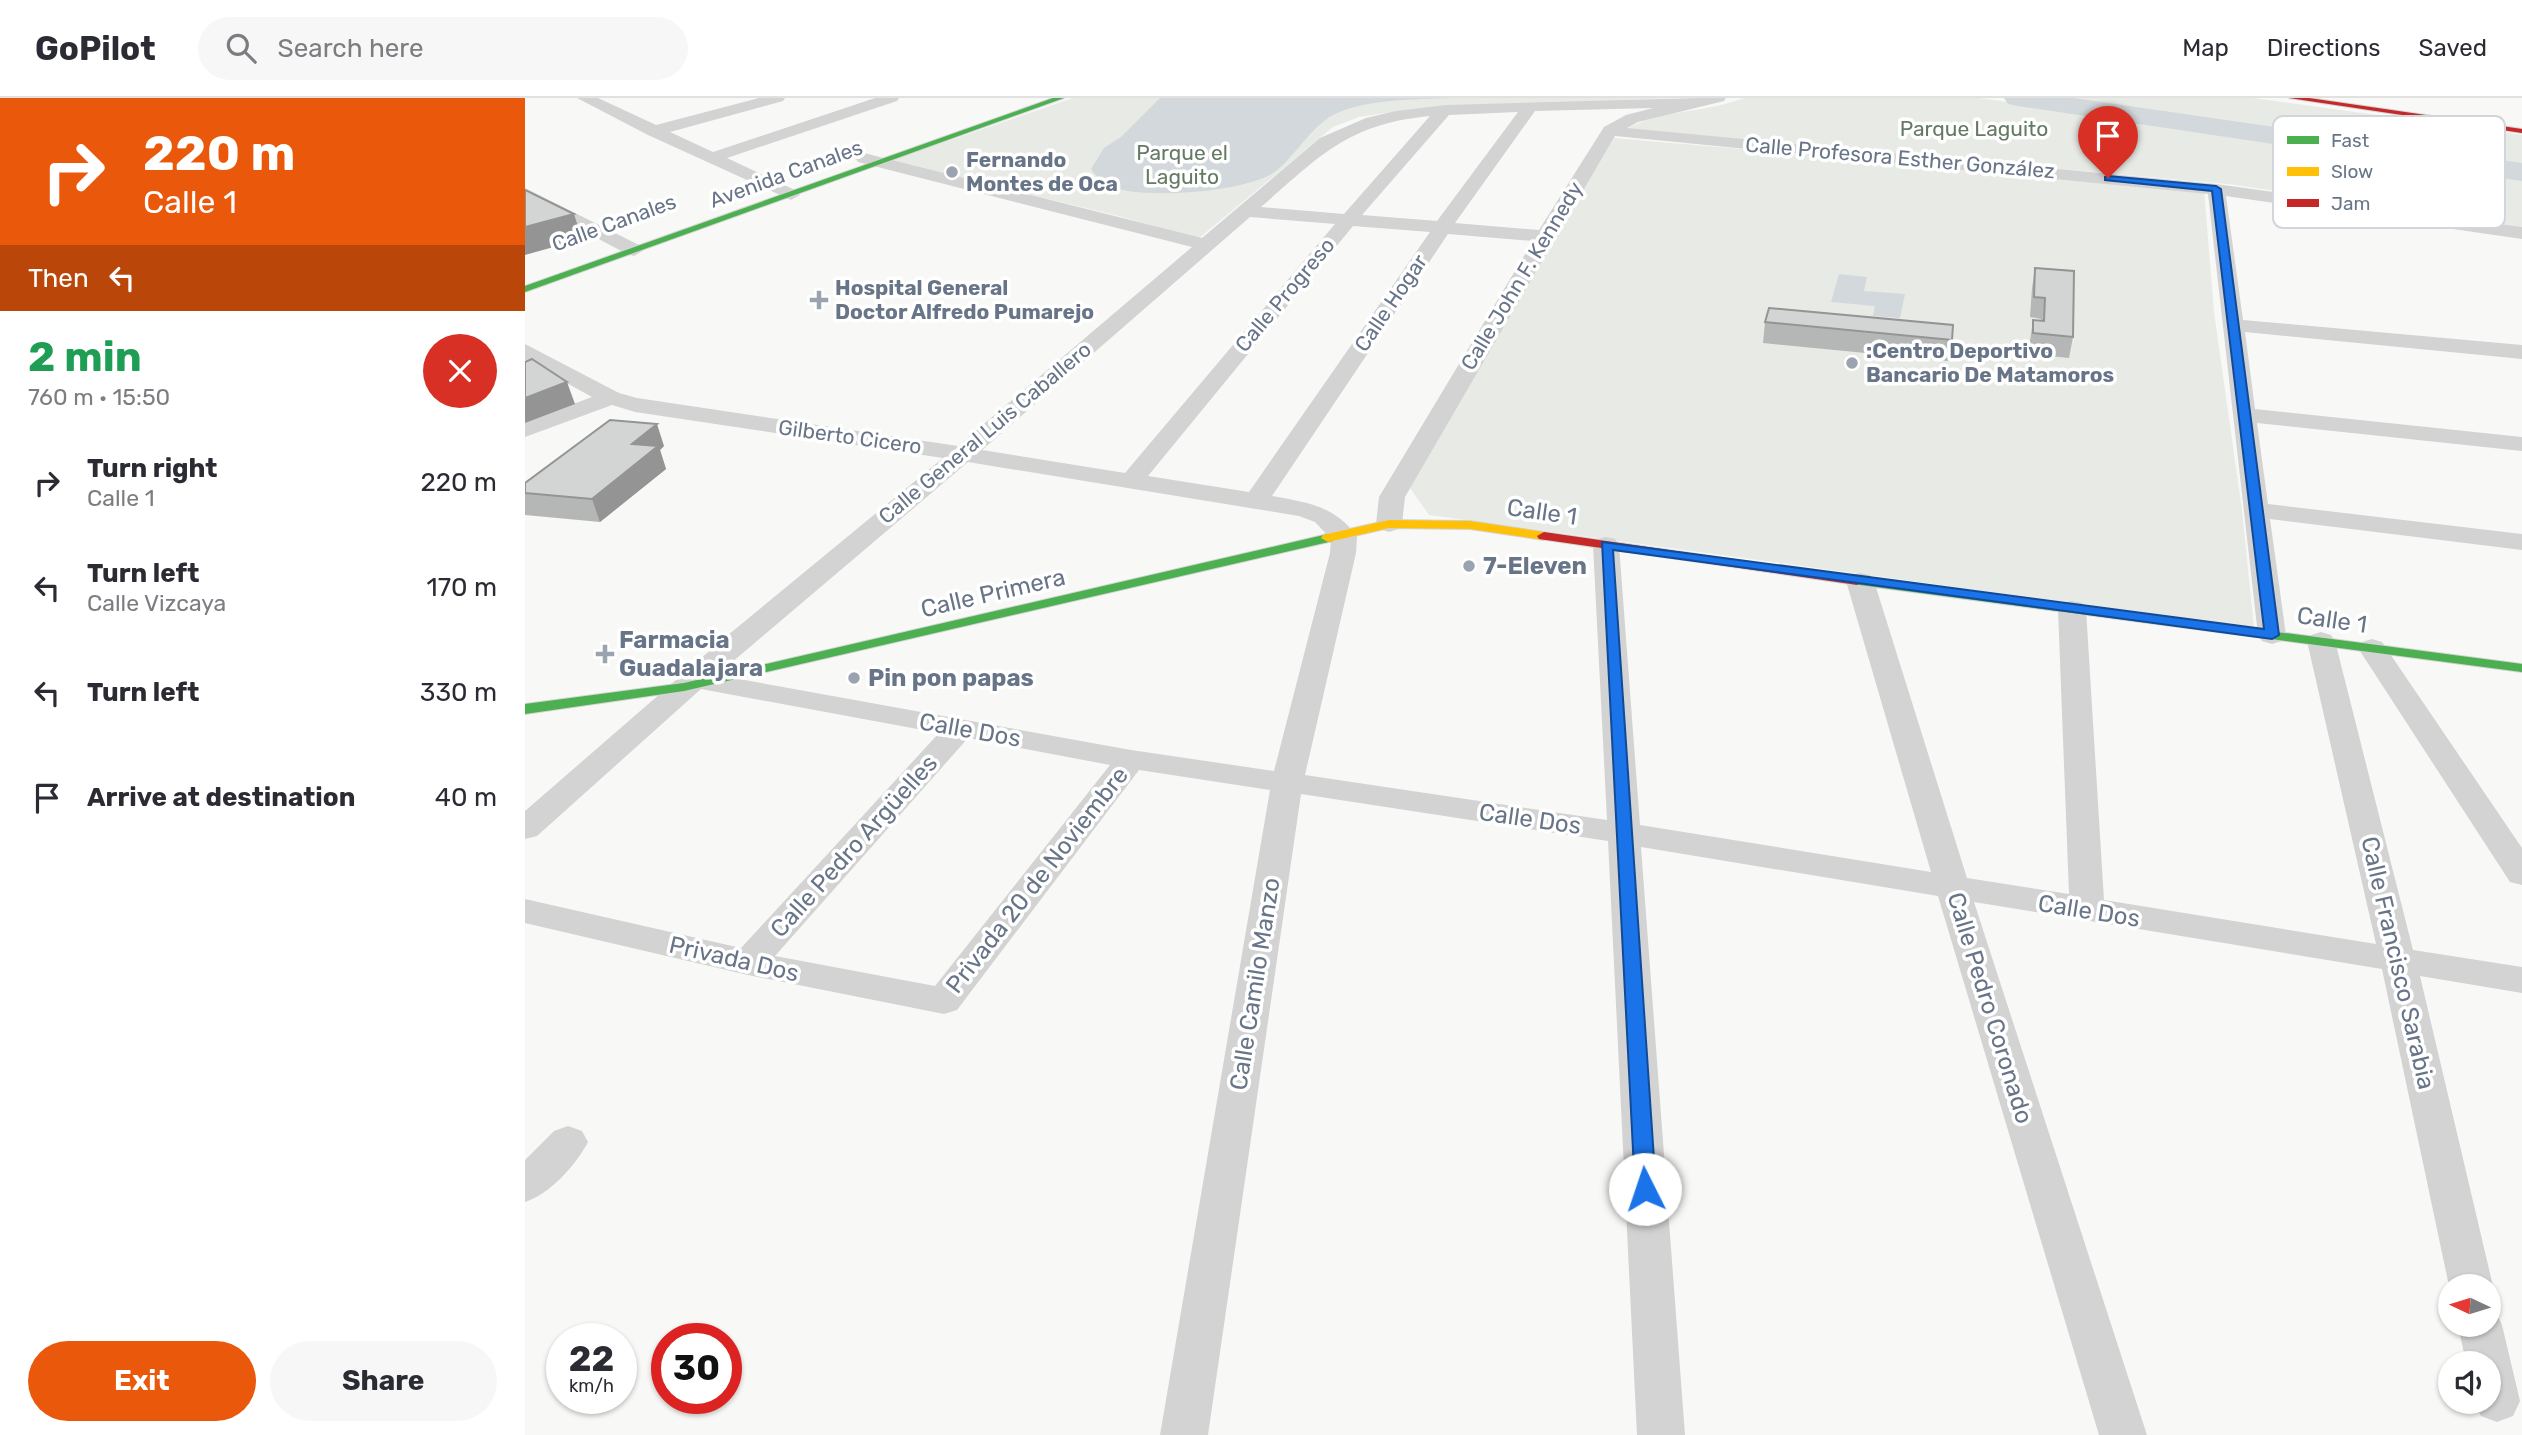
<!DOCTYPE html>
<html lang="en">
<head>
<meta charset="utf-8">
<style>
  :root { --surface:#fff; --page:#f7f7f7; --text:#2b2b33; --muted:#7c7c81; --line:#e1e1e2; --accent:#ea580c }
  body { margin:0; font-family:Rubik,sans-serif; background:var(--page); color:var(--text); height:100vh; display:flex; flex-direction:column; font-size:26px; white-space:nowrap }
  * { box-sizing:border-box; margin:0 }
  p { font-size:23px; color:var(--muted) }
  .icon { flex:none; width:38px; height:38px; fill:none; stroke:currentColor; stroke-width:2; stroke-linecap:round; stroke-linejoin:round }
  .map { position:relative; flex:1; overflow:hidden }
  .drawer { display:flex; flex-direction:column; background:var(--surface); width:525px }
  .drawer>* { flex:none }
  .guide { background:#ea580c; color:#fff; overflow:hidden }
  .needle { width:46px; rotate:274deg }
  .buttons { position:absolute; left:1913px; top:1176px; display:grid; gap:14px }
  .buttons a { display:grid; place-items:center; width:63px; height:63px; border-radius:50%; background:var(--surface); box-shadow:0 2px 5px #0004; font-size:35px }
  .speed { position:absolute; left:21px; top:1225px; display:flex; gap:14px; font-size:35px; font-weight:700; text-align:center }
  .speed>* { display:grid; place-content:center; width:91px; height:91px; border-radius:50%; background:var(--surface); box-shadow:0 2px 5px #0004; line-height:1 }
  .speed small { font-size:18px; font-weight:400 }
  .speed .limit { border:10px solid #d22; background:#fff; color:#111 }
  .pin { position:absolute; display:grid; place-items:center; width:60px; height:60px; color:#fff; margin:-72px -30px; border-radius:50% 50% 50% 0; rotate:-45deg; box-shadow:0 0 7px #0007 }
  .pin .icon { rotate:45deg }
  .me { position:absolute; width:77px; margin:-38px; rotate:356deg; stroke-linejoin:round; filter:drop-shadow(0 0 5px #0008) }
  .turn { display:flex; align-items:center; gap:24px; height:147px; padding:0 28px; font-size:32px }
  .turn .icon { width:91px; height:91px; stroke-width:2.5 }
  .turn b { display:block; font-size:49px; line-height:60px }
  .then { display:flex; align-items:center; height:66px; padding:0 28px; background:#0003; gap:14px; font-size:26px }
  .round { display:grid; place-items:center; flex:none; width:74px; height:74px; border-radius:37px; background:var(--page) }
  .summary { display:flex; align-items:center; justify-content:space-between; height:119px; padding:0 28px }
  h1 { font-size:42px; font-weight:700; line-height:52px; color:#1e9e55 }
  .cta { display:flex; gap:14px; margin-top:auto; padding:14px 28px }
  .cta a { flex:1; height:80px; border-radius:42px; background:var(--accent); color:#fff; font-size:28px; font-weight:700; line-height:80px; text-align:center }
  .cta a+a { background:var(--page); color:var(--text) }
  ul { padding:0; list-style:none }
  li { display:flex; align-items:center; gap:21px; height:105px; padding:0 28px }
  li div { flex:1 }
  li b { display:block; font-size:26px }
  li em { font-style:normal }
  header { display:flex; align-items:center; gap:42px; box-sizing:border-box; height:98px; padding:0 35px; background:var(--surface); border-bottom:2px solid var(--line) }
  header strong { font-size:33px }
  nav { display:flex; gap:38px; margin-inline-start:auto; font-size:24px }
  .search { width:490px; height:63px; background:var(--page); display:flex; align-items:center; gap:18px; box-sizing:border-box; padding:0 24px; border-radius:38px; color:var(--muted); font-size:26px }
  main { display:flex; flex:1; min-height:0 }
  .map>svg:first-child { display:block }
  .green { fill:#e8ebe5 }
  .water { fill:#d2d8db }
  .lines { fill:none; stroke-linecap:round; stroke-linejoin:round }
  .river { fill:#d2d8db; fill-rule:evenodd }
  .fast-casing { stroke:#d4d5d6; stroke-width:2 }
  .slow-casing { stroke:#d4d5d6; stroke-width:2 }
  .jam-casing { stroke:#d4d5d6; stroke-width:2 }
  .street { fill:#d3d3d4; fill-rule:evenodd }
  .fast { fill:#4caf50; fill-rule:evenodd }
  .slow { fill:#ffc107; fill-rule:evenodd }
  .jam { fill:#c62828; fill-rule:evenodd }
  .wall { fill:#b5b6b6 }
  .shaded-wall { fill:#949494 }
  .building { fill:#d3d4d4; stroke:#949494; stroke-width:2 }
  .route { fill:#1a73e8; stroke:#114b97; stroke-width:2 }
  .poi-dot { fill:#9aa3af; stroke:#fff; stroke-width:2.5 }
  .labels { text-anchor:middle; stroke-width:7; stroke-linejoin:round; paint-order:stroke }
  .far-park-label { font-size:21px; fill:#647a63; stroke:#fff }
  .far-street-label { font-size:21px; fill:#687588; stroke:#fff }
  .far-poi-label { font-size:21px; font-weight:bold; fill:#687588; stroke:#fff; text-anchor:start }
  .street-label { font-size:24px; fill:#687588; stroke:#fff }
  .poi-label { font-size:24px; font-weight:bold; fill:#687588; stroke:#fff; text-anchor:start }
  .key { fill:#fff; stroke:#d2d6db; stroke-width:2 }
  .key-label { font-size:19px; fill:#687588 }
</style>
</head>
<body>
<header>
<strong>GoPilot</strong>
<div class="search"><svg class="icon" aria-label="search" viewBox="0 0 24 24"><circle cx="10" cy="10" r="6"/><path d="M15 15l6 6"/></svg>Search here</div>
<nav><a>Map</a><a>Directions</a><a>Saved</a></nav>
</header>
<main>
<section class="drawer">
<div class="guide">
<div class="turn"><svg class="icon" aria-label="right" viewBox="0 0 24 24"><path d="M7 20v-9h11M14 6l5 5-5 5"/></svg><div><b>220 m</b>Calle 1</div></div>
<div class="then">Then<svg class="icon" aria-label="left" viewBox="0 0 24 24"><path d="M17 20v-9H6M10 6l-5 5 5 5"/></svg></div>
</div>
<div class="summary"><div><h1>2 min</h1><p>760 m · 15:50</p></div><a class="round" style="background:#d93025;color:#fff"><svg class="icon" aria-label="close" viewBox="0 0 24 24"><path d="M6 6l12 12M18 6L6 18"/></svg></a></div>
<ul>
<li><svg class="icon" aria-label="right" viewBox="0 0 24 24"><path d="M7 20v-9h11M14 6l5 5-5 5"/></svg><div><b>Turn right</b><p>Calle 1</p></div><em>220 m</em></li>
<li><svg class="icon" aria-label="left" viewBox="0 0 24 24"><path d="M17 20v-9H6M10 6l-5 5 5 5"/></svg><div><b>Turn left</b><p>Calle Vizcaya</p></div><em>170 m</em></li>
<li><svg class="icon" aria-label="left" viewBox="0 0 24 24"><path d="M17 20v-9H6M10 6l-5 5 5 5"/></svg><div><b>Turn left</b></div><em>330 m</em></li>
<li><svg class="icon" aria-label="arrive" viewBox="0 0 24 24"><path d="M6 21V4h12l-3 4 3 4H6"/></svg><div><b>Arrive at destination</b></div><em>40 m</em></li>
</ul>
<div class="cta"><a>Exit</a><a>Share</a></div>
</section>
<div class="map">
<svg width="1997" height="1337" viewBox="0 0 1997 1337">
  <rect width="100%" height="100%" fill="#f8f8f7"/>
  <path class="green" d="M548,0H1149L874,13L834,19L808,29L673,141L594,118L365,63Z
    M1219,0H1454L1957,69L1997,76V129L1703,86L1100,32C1135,11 1181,15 1219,0Z
    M1522,0H1729L1997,37V70Z
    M1089,40L1679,91L1689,214L1717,412L1729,530L904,417L885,390Z"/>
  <path class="water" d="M635,0H928C890,2 842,0 808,17C787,28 770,58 751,73C724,94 623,101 590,90C579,86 573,81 566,71L579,50L596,39Z
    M1314,176L1342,179L1339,193L1380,196L1375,220L1348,218L1350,208L1306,204Z"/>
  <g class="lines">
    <path class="river" d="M1479,0H1549L1997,65V83L1493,8L1483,6Z"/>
    <g class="fast-casing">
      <path id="fast" d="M528,0H539L0,194V188Z
        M803,436L808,437V443L159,593L0,616V606L159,585Z
        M1332,479L1997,566V574L1327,486L1325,483Z"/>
    </g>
    <g class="slow-casing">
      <path id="slow" d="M864,422L945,423L1019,434L1026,438L1019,442L945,431L864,430L803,444L796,440L798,437Z"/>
    </g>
    <g class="jam-casing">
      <path id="jam" d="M1764,0H1784L1997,31V35Z
        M1019,434L1332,479L1339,483L1332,487L1014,441L1012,438Z"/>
    </g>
    <path class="street" d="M52,0H73L131,27L234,0H260L258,3L145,34L188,54L350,0H374L372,3L202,60L272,93L275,97L266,102L123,37Z
      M1173,0H1201L1199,3L1113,24L1102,30L1691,86L1997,129V141L1701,98L1718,222L1997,247V261L1720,234L1730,311L1997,339V353L1732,325L1743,406L1997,436V452L1745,421L1761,537L1757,543L1747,546L1737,543L1733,537L1683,96L1090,38L880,399L877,426L873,431L864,434L855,431L851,426L854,399L1008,143L923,136L747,398C781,404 811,408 832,439L831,455L780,677L1082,722L1068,447L1072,441L1081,439L1090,441L1094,447L1115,727L1406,774L1321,483L1325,477L1335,475L1345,477L1349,483L1442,780L1544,796L1533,511L1537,505L1547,503L1557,505L1561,511L1579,802L1851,846L1782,543L1786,537L1796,534L1806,537L1810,543L1888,852L1997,869V895L1895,878L1968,1188L1964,1197V1188H1924L1857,871L1449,804L1622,1337H1574L1413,798L1116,749L1160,1337H1112L1083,743L776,696L683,1337H635L745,692L614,672L432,912L419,916L223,877L0,825V801L216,850L414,635L176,591L12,738L0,741V713L197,542L418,360L110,314L87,307L0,339V324L67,299L0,262V246L94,295L112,300L433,348L667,149L333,64L330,60L333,56L339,55L677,140L795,40L841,20L871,13L921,7ZM1128,10L1101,17L1079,29L1014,132L930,125L1010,13ZM993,14L912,123L837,117L924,17ZM905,18L819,116L736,109C795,58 822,26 905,18ZM725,119L810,126L600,375L457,352ZM828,128L905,134L724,394L623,378ZM443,364L774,418L790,424L806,441L805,455L749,673L606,652L192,577ZM443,640L585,667L410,888L250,858Z
      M0,90L116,148L119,152L109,158L102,156L0,102Z
      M1847,541L1857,544L1997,750V787L1985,784L1833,550L1837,544Z
      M43,1028L57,1033L63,1044C51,1067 25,1096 0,1104V1062L29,1033Z
      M1964,1211L1971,1214L1977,1227L1995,1303L1988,1318L1972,1324L1956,1318L1949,1304H1964V1265H1941L1933,1227H1964Z"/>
    <use href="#fast" class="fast"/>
    <use href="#slow" class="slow"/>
    <use href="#jam" class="jam"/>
  </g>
  <path class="wall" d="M1510,170L1548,239L1544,260L1504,256L1505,243L1508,222L1516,223V221L1505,219L1507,190Z
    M1240,224L1427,242L1423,263L1238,245Z
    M139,348L135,352L141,371L75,424L0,417V385Z"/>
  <path class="shaded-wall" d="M49,116L57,141L0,157V129Z
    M42,284L50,306L0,325V300Z
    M132,326L139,348L135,352L141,371L75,424L67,401L107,346Z"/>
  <path class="building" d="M0,92L49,116L0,129Z
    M1510,170L1549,173L1548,239L1508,235V222L1519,223L1520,200L1509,199Z
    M1244,210L1428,227L1427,242L1240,224Z
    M7,261L42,284L0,300V264Z
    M85,322L132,326L107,346L133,348L67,401L0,395V385Z"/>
  <path class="route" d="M1583,78L1691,88L1696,91L1754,537L1747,541L1088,452L1131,1091L1128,1096L1120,1099L1113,1096L1110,1091L1077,444L1739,531L1687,93L1580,82V79Z"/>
  <g class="poi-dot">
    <circle cx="427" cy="74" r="7"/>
    <path d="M290.5 191.5h7v7h7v7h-7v7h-7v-7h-7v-7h7z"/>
    <circle cx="1327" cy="265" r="7"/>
    <circle cx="944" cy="468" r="7"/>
    <path d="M76.5 545.5h7v7h7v7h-7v7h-7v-7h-7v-7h7z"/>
    <circle cx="329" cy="580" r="7"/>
  </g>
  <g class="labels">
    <g class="far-park-label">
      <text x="1449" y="38">Parque Laguito</text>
      <text x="657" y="62">Parque el<tspan x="657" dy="24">Laguito</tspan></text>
    </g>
    <g class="far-street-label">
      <text transform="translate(1375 60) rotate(5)" y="7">Calle Profesora Esther González</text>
      <text transform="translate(261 76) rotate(-20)" y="7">Avenida Canales</text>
      <text transform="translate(89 125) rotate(-20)" y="7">Calle Canales</text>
      <text transform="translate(997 178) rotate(-59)" y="7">Calle John F. Kennedy</text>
      <text transform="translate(760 197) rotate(-50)" y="7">Calle Progreso</text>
      <text transform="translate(866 205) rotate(-56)" y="7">Calle Hogar</text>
      <text transform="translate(460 335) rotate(-40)" y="7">Calle General Luis Caballero</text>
      <text transform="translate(325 339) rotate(8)" y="7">Gilberto Cicero</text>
    </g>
    <g class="far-poi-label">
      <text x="441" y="69">Fernando<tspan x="441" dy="24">Montes de Oca</tspan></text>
      <text x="310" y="197">Hospital General<tspan x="310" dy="24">Doctor Alfredo Pumarejo</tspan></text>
      <text x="1341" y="260">:Centro Deportivo<tspan x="1341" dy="24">Bancario De Matamoros</tspan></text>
    </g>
    <g class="street-label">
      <text transform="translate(1017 414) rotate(8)" y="8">Calle 1</text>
      <text transform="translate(468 495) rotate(-13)" y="8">Calle Primera</text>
      <text transform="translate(1807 522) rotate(8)" y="8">Calle 1</text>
      <text transform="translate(445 632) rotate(10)" y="8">Calle Dos</text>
      <text transform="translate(1005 721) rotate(8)" y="8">Calle Dos</text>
      <text transform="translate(329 748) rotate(-48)" y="8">Calle Pedro Argüelles</text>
      <text transform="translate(512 782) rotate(-52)" y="8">Privada 20 de Noviembre</text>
      <text transform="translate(1564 813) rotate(9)" y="8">Calle Dos</text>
      <text transform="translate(209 861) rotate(13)" y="8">Privada Dos</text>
      <text transform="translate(1873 865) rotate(77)" y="8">Calle Francisco Sarabia</text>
      <text transform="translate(730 886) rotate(-81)" y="8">Calle Camilo Manzo</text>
      <text transform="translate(1465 910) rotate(73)" y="8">Calle Pedro Coronado</text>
    </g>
    <g class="poi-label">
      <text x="958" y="476">7-Eleven</text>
      <text x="94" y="550">Farmacia<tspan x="94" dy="28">Guadalajara</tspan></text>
      <text x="343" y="588">Pin pon papas</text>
    </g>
  </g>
  <rect x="1748" y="18" width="232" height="112" rx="10" class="key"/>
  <rect x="1762" y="38" width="32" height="8" fill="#4caf50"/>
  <rect x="1762" y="69" width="32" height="9" fill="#ffc107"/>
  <rect x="1762" y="101" width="32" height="8" fill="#c62828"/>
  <g class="key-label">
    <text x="1806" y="49">Fast</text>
    <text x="1806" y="80">Slow</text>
    <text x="1806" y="112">Jam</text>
  </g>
</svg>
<div class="buttons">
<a><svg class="needle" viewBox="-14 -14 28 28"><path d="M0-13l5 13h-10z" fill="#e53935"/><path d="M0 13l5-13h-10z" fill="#7c7c81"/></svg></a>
<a><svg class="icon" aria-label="sound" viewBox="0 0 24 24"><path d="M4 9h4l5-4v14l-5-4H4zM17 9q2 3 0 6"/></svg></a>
</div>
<div class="speed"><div>22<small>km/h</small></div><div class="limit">30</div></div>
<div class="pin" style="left:1583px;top:80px;background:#d93025"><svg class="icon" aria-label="arrive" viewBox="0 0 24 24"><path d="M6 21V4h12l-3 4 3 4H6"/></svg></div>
<svg class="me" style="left:1120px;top:1091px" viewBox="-20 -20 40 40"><circle r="19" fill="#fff"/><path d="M0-13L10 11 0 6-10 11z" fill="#1a73e8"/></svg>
</div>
</main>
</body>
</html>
